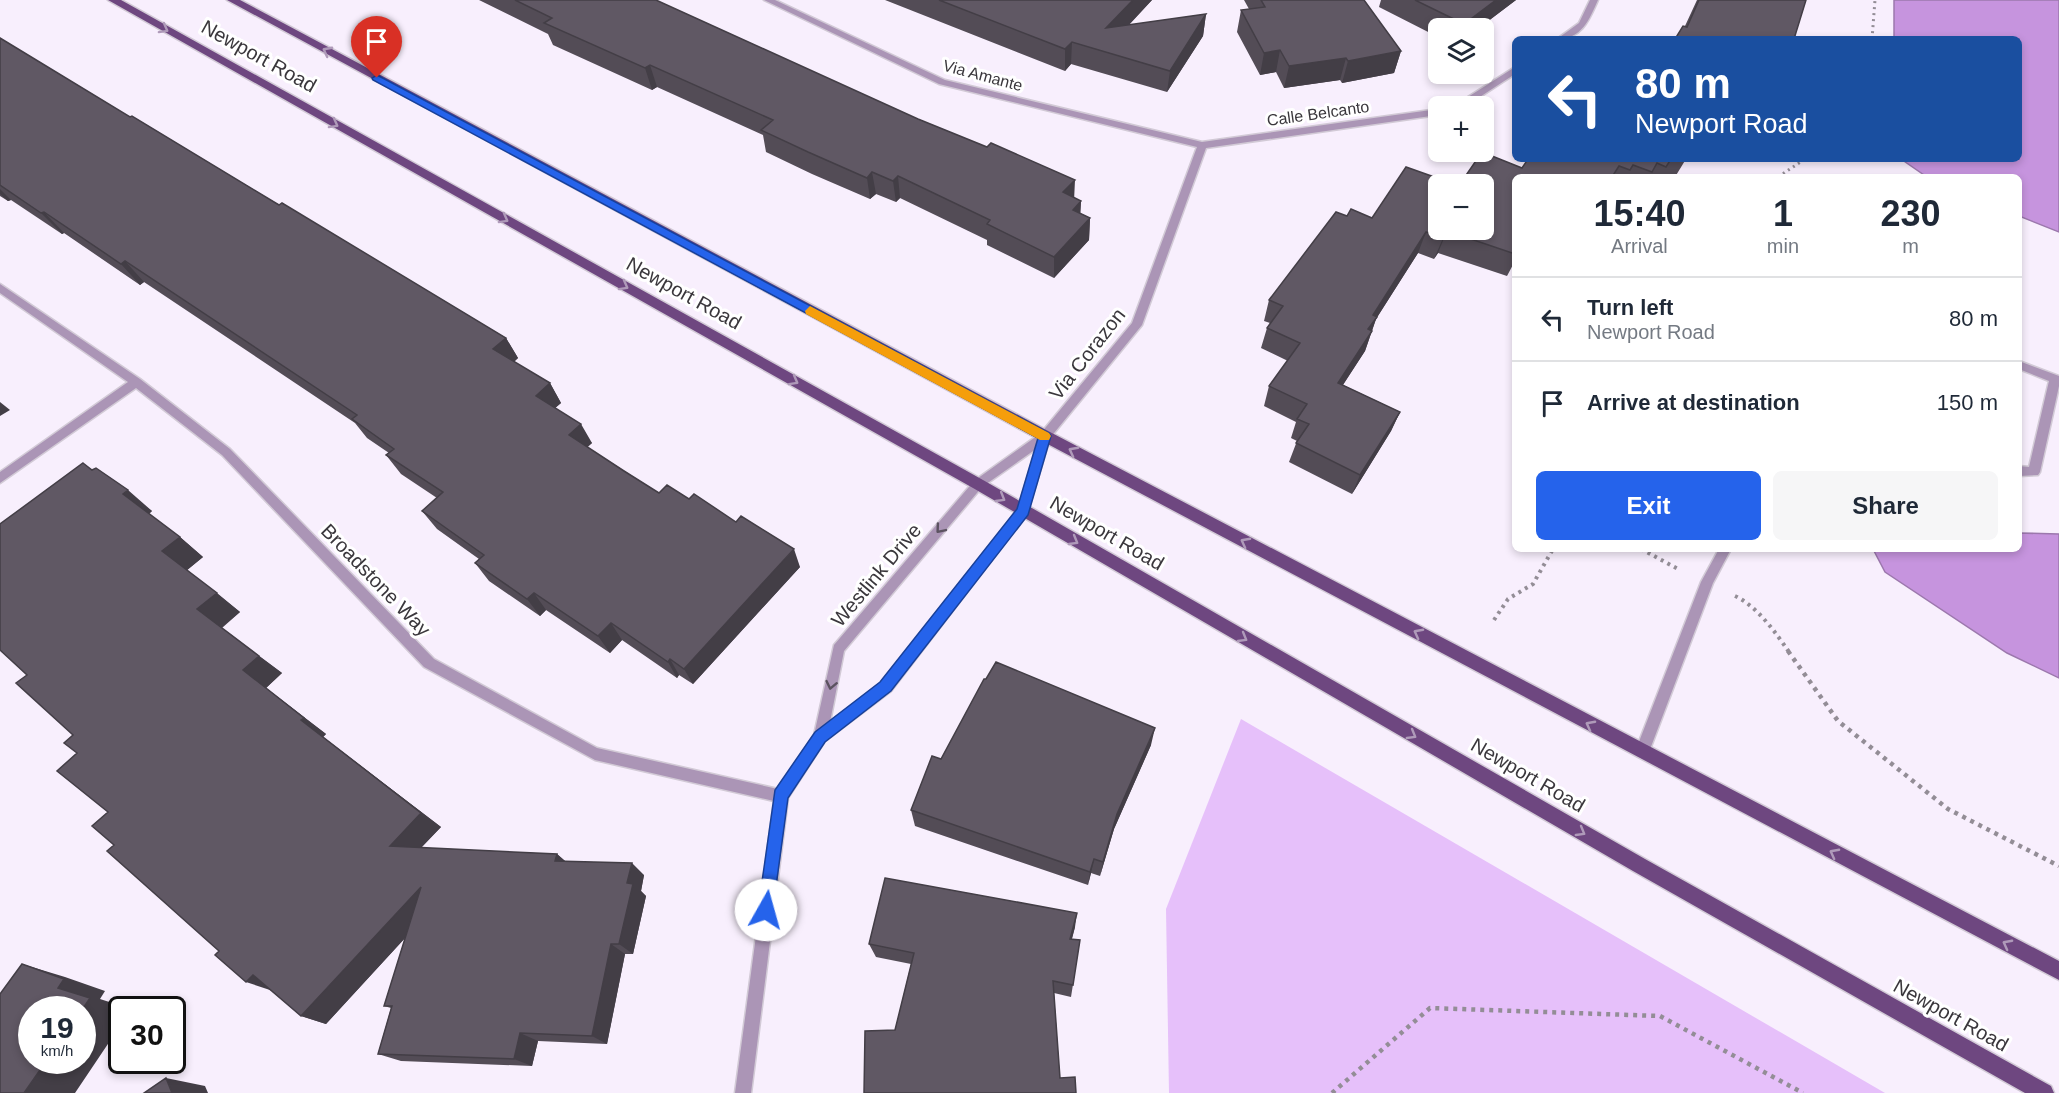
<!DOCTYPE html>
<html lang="en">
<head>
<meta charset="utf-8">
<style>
  :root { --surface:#fff; --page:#f6f6f7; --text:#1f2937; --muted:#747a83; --line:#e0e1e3; --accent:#2563eb }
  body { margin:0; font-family:Helvetica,sans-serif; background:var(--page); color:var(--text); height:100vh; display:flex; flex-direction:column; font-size:22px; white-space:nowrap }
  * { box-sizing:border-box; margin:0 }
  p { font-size:20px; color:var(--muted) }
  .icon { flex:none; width:33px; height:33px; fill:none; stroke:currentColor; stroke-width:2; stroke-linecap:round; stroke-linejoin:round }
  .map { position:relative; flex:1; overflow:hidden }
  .side { position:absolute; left:1512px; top:174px; width:510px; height:378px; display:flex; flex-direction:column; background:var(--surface); border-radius:9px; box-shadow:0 3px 9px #0003 }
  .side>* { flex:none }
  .hud { position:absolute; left:1512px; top:36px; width:510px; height:126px; border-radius:9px; box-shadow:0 3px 9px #0003; background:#1a4fa0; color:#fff; overflow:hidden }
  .fabs { position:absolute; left:1428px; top:18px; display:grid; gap:12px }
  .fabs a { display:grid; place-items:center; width:66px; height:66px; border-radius:9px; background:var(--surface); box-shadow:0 3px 9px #0003; font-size:30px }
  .speed { position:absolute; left:18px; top:996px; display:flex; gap:12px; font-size:30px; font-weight:700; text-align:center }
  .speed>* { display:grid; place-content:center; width:78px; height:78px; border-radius:50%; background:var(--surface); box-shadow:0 3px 9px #0003; line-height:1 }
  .speed small { font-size:15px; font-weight:400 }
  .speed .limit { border:3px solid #111; border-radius:9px; background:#fff; color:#111 }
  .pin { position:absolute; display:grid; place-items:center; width:51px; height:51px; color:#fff; margin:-62px -26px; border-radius:50% 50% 50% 0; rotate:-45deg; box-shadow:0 0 6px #0007 }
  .pin .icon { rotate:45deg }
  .me { position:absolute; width:66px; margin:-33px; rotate:7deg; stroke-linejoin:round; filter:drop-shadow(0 0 4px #0008) }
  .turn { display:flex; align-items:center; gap:21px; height:126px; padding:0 24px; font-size:27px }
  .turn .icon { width:78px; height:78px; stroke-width:2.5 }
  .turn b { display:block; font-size:42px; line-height:51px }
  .eta { display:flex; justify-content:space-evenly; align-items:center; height:102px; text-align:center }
  .eta b { font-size:36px; font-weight:700; line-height:42px }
  .primary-button { display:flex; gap:12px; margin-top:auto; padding:12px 24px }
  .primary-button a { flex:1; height:69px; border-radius:9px; background:var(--accent); color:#fff; font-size:24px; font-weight:700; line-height:69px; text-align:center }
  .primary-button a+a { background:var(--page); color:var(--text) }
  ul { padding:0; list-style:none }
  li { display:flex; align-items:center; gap:18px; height:84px; padding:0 24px; border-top:2px solid var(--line) }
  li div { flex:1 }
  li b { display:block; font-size:22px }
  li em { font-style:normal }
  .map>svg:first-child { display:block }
  .green { fill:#e6c0fa }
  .water { fill:#c694de; stroke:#9c78ad; stroke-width:1.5 }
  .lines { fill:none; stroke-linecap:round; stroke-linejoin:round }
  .lane-casing { stroke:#d2cad6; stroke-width:3 }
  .street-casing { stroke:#d2cad6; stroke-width:3 }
  .primary-casing { stroke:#d2cad6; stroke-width:3 }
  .path-far2 { stroke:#938d96; stroke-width:3; stroke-dasharray:2 4; stroke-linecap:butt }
  .path-far1 { stroke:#938d96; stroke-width:4; stroke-dasharray:3 4.5; stroke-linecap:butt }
  .path { stroke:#938d96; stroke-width:4.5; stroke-dasharray:4 5; stroke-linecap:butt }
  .lane { fill:#ab95b6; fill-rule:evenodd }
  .street { fill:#ab95b6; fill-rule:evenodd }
  .primary { fill:#6e4780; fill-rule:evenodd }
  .wall { fill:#534c56 }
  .shaded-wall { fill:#433e46 }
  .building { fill:#605864; stroke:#433e46; stroke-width:1.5 }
  .oneway { stroke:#af9ab9 }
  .oneway2 { stroke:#5c5361 }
  .route { fill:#2563eb; stroke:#184099; stroke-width:1.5 }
  .slow { fill:#f59e0b }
  .labels { text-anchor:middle; stroke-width:6; stroke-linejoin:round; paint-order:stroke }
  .far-street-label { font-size:16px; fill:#3a373c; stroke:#fff }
  .street-label { font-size:20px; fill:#3a373c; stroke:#fff }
</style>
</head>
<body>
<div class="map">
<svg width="2059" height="1093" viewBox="0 0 2059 1093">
  <rect width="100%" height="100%" fill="#f8effd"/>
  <path class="green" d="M1241,719L1885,1093H1169L1166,909Z"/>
  <path class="water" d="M1894,0H2059V232L2019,216V177H1927L1901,159H2019V39H1894Z
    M2019,533L2059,534V678L2007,653L1885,572L1873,549H2019Z"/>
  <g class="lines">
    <g class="lane-casing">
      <path id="lane" d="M2019,361L2059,376V386L2040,472L2038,475L2019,476V466L2029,467L2049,381L2019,369Z
        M1719,549H1731L1713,583L1649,752L1647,756L1642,758L1637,756L1635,752L1701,582Z"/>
    </g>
    <g class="street-casing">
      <path id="street" d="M764,0H775L945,80L1202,142L1438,109V115L1206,148L1142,325L1050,438L1027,514L891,691L825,741L788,798L751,1093H735L774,801L595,760L424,667L222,455L136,388L0,483V472L128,382L0,293V284L140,379L230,449L434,659L597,748L778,789L814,735L834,645L974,481L1041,433L1132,323L1197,147L939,84ZM1036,449L1018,509L881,683L830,722L844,651L982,487Z
        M1590,0H1598C1589,20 1582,39 1557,39L1579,23Z
        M1515,67V74L1466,106H1456L1457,104Z"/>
    </g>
    <g class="primary-casing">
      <path id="primary" d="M108,0H121L983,480L1645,859L2051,1086L2054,1093H2025L1633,871L973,488Z
        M227,0H240L1050,432L2059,961V980L1040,440Z"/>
    </g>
    <path class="path-far2" d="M1872,39L1875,0
      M1778,177L1805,159"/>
    <path class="path-far1" d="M1641,549L1680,570
      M1735,596C1757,606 1776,633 1789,652
      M1494,620L1508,599L1533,584L1553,549"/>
    <path class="path" d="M1788,651L1838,721L1948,809L2059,866
      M1332,1093L1430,1008L1660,1016L1803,1093"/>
    <use href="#lane" class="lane"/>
    <use href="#street" class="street"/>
    <use href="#primary" class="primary"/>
  </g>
  <path class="wall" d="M479,0H658V1L1081,201L1080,213L1090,218L1089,240L1054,278L987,245V240L900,198L896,202L876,194L870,199L812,174L766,152L763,135L657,87L652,90L553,45L548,34Z
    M885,0H1152L1129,25L1206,14L1203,36L1167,92L1071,64L1065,71Z
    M1244,0H1364L1401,51L1394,73L1342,83L1340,80L1284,88L1276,72L1260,75L1237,32L1241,10L1249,9Z
    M1381,0H1516L1479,28H1438V37L1379,7Z
    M1697,0H1806L1794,39L1685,26Z
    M0,38L130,117L506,338L518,358L514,362L550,383L561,403L555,408L592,443L587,447L659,493L800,567L693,684L679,675L677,678L622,640L610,653L546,610L540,616L489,581L475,563L479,559L437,529L422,511L437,498L401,474L386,455L389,453L367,438L355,423L144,282L140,285L64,233L62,234L11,200L8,201L0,196Z
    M1528,159H1686L1675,177H1515V261L1507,276L1438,253L1434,259L1418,253L1376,319L1365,351L1343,385L1400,412L1391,431L1352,494L1289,462L1297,441L1291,438L1296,422L1264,406L1269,386L1288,361L1261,348L1267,328L1270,323L1264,321L1269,300L1347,216L1372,218L1438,230L1522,168Z
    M92,470L152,511L149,514L180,537L203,557L187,570L240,612L222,628L282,673L266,688L326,734L323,737L441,827L421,848L557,854L565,861L644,875L641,891L646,896L633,954H625L607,1044L538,1041L532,1066L401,1061L378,1054L391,1008L384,1006L405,938L326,1024L301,1016L272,991L219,951L114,845L108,812L77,753L73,735L27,675Z
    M1151,745L1114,829L1100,876L1091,873L1088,885L915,826L911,810L941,759Z
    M1075,927L1072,939L1080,940L1071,997L1054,993L1060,1078L895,1030L911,964L876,957L869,944Z"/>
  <path class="shaded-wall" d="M1133,0H1152L1105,50L1106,28Z
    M1496,0H1516L1479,28H1462L1464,24Z
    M1206,14L1203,36L1167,92L1170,71Z
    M1072,42L1071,64L1065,71V49Z
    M1280,50L1276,72L1260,75L1264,53Z
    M1401,51L1394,73L1342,83L1348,61Z
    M1346,58L1340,80L1284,88L1289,66Z
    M650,65L657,87L652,90L645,68Z
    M872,172L876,194L870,199L867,178Z
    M898,176L900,198L896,202L893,181Z
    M1075,180L1074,201L1063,192Z
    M0,189L11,200L8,201L0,194Z
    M1081,201L1080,222L1073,210Z
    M44,212L64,233L62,234L41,213Z
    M1090,218L1089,240L1054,278V257Z
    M1447,231L1438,253L1434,259L1443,238Z
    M1426,232L1418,253L1376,319L1365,351L1331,403L1338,383L1373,315Z
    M125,261L144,282L140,285L121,264Z
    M506,338L518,358L505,369L493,349Z
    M550,383L561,403L547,415L536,396Z
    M0,402L10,410L0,416Z
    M1400,412L1391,431L1352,494L1360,475Z
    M581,424L592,443L580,454L569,435Z
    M128,490L152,511L147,515L123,494Z
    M180,537L203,557L186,571L162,551Z
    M794,549L800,567L693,684L684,669Z
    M217,593L240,612L221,628L197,609Z
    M534,593L546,610L540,616L527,599Z
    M611,623L622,640L610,653L598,636Z
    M259,656L282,673L266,688L326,734L323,737L441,827L410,859L390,846L301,720L243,670Z
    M670,659L679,675L677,678L668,662Z
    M1155,728L1151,745L1114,829L1100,876L1103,862L1117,814Z
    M557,854L572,867L555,861Z
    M1094,859L1091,873L1088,885L1090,872Z
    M632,863L644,875L641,891L646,896L633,954L619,944L627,883Z
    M421,887L441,899L326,1024L301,1016Z
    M1077,913L1075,927L1068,952L1070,939Z
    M611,944L625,954L607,1044L592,1036Z
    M22,964L65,977L105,991L100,999L131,1009L122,1010V1023L75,1093H24L47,1060H82V1010L58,988Z
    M253,975L273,991L246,982Z
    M520,1033L538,1041L532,1066L514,1059Z
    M166,1078L205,1086L208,1093H172Z"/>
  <path class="building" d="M515,0H656L918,119L987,147L991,143L1075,180L1063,192L1081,201L1073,210L1090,218L1054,257L987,224L990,220L898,176L893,181L872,172L867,178L808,152L761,130L773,120L650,65L645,68L544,23L552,18Z
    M939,0H1133L1106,28L1206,14L1170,71L1072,42L1065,49Z
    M1261,0H1364L1401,51L1348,61L1346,58L1289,66L1280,50L1264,53L1241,10L1265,7Z
    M1415,0H1496L1464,24Z
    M1699,0H1806L1794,39H1675L1683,26L1687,27Z
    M0,38L130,117L132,116L279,205L282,203L506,338L493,349L550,383L536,396L581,424L569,435L624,471L659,493L667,485L689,499L694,494L736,522L741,516L794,549L684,669L670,659L668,662L611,623L598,636L534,593L527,599L475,563L484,555L422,511L443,492L386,455L394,449L352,419L357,415L125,261L121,264L44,212L41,213L0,185Z
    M1482,152L1522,168L1528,159H1671L1666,167L1657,163L1652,172L1633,165L1630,170L1619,166L1612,177H1515V254L1447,231L1443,238L1426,232L1373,315L1377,317L1368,329L1372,331L1338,383L1400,412L1360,475L1296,443L1309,424L1297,419L1307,404L1269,386L1300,343L1267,328L1283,306L1269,300L1336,212L1347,216L1351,209L1372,218L1406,167L1454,184H1438V230H1484V184H1460Z
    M83,463L92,470L96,468L128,490L123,494L180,537L162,551L217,593L197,609L259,656L243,670L304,718L301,720L421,813L390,846L557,854L555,861L632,863L627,883L633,884L619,944H611L592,1036L520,1033L514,1059L378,1054L392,1006H384L421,887L301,1016L253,975L246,982L215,955L219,951L107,851L114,845L92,826L108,812L57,771L77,753L64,743L73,735L16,683L27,675L0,650V524Z
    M996,662L1155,728L1117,814L1103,862L1094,859L1090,872L911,810L932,756L941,759L984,679H986Z
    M885,878L1077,913L1070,939L1080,940L1073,985L1053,981L1060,1078L1075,1077L1076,1093H864L865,1031L895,1030L914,953L869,944Z
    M22,964L64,979L58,988L90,998L82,1010H32V1060H47L24,1093H0V994Z
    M166,1078L172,1093H144Z"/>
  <defs><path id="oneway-chevron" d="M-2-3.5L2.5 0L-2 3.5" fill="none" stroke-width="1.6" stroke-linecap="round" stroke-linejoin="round" transform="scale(1.5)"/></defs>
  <g class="oneway">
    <use href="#oneway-chevron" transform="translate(164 29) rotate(29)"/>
    <use href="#oneway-chevron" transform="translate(327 51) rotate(-152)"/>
    <use href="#oneway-chevron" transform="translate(334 124) rotate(29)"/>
    <use href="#oneway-chevron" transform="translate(504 219) rotate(29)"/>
    <use href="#oneway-chevron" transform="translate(624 286) rotate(29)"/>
    <use href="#oneway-chevron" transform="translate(794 381) rotate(29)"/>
    <use href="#oneway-chevron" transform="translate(1073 451) rotate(-152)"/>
    <use href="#oneway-chevron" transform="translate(1001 498) rotate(31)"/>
    <use href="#oneway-chevron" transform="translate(1074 541) rotate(30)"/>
    <use href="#oneway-chevron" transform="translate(1245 542) rotate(-152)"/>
    <use href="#oneway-chevron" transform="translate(1418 633) rotate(-152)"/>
    <use href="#oneway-chevron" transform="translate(1243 638) rotate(30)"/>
    <use href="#oneway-chevron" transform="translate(1590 725) rotate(-152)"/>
    <use href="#oneway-chevron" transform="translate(1412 735) rotate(30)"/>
    <use href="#oneway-chevron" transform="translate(1581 832) rotate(30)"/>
    <use href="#oneway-chevron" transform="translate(1834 853) rotate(-152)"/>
    <use href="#oneway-chevron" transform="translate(2007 944) rotate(-152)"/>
  </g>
  <g class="oneway2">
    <use href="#oneway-chevron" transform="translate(940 529) rotate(130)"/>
    <use href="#oneway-chevron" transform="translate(831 685) rotate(102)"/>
  </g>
  <path class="route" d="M377,75L1049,433L1051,436L1028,515L891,691L825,742L788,798L772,916L766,918L760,916L758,910L775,790L815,732L880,682L1017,509L1038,438L373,80L372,78Z"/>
  <path class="slow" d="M810,306L1049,433L1051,436L1049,440H1040L806,314L805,311Z"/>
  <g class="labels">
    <g class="far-street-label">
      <text transform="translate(983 75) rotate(15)" y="6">Via Amante</text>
      <text transform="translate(1318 113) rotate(-8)" y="6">Calle Belcanto</text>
    </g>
    <g class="street-label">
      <text transform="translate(259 56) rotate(29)" y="7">Newport Road</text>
      <text transform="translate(684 293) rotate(29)" y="7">Newport Road</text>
      <text transform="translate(1087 354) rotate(-52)" y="7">Via Corazon</text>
      <text transform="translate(1107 533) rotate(30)" y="7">Newport Road</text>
      <text transform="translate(876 575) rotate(-50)" y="7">Westlink Drive</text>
      <text transform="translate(376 580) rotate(46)" y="7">Broadstone Way</text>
      <text transform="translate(1528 775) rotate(30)" y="7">Newport Road</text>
      <text transform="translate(1951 1015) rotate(29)" y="7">Newport Road</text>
    </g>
  </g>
</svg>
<div class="fabs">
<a><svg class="icon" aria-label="layers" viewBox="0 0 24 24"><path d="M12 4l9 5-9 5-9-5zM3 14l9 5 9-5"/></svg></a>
<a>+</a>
<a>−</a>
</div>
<div class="speed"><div>19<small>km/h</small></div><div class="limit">30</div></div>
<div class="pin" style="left:377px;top:78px;background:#d93025"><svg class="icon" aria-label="arrive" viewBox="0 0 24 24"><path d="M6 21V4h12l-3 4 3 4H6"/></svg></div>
<svg class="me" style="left:766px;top:910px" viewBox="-20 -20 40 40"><circle r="19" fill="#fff"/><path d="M0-13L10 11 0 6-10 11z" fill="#2563eb"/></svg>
<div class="hud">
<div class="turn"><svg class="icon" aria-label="left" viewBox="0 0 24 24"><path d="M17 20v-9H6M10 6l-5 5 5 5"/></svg><div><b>80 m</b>Newport Road</div></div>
</div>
<section class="side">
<div class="eta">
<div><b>15:40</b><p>Arrival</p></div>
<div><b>1</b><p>min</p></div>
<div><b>230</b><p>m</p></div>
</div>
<ul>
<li><svg class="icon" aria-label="left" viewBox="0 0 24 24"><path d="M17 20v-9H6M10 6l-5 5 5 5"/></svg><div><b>Turn left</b><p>Newport Road</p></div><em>80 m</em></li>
<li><svg class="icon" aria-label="arrive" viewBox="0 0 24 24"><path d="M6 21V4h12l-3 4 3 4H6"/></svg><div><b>Arrive at destination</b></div><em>150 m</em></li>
</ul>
<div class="primary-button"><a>Exit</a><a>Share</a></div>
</section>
</div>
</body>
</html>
